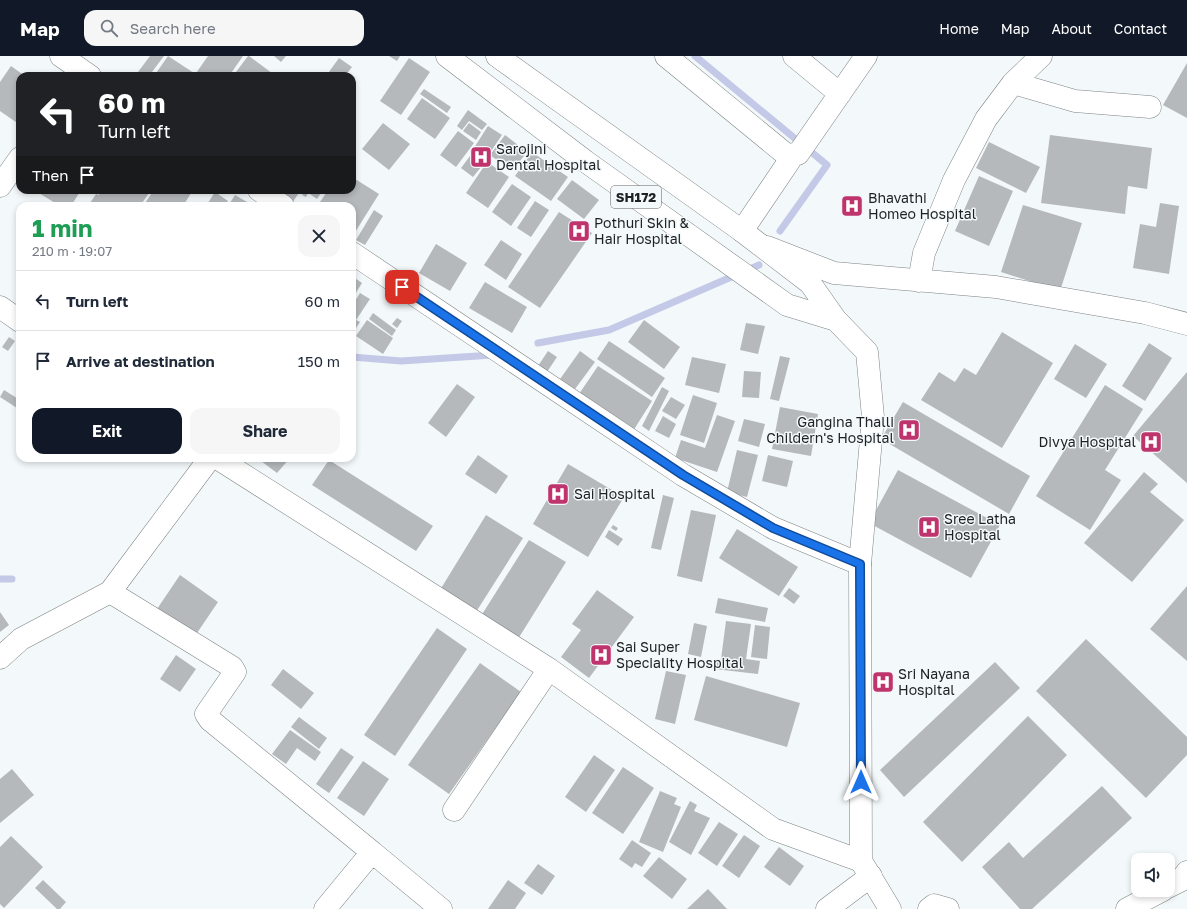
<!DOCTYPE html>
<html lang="en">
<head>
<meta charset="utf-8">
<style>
  :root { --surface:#fff; --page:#f6f6f7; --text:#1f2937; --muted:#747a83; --line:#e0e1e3; --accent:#111827 }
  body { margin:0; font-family:"Golos Text",sans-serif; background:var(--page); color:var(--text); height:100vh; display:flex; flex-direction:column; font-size:15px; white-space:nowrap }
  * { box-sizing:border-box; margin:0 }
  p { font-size:13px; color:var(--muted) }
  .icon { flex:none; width:22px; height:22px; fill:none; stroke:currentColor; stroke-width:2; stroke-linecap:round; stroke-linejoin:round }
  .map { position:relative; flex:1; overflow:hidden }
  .details { position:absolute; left:16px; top:146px; width:340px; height:260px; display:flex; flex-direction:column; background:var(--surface); border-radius:12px; box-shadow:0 2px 6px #0003 }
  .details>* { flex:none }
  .top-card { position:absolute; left:16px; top:16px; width:340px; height:122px; border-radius:12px; box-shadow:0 2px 6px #0003; background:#202124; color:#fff; overflow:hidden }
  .tools { position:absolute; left:1131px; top:797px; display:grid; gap:8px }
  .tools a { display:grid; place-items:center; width:44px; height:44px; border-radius:8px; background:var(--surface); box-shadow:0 2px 6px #0003; font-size:20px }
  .pin { position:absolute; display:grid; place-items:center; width:34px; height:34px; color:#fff; margin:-17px; border-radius:8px; box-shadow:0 2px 6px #0006 }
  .me { position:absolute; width:44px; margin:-22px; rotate:0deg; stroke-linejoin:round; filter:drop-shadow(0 0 3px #0008) }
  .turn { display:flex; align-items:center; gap:14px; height:84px; padding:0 16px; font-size:18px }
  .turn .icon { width:52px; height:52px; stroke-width:2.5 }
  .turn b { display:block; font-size:28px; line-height:34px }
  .then { display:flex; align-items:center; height:38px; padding:0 16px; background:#0003; gap:8px; font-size:15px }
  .round { display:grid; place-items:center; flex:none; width:42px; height:42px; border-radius:12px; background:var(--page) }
  .overview { display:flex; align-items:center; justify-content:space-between; height:68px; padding:0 16px }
  h1 { font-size:24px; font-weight:700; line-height:30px; color:#1e9e55 }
  .cta { display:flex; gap:8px; margin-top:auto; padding:8px 16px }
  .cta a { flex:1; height:46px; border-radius:12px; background:var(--accent); color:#fff; font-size:16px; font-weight:700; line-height:46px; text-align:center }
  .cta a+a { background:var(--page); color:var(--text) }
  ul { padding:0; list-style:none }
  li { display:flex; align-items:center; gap:12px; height:60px; padding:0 16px; border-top:1px solid var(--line) }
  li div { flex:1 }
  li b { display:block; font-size:15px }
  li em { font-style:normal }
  header { display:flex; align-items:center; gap:24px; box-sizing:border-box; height:56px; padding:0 20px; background:var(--accent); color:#fff }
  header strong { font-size:19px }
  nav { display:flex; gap:22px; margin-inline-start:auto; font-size:14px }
  .search { width:280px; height:36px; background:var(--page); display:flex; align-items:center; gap:10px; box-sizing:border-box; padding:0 14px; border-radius:12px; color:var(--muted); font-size:15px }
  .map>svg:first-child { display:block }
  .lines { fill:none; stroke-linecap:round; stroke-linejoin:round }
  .stream { stroke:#c3c9e7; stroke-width:7 }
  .building { fill:#b5b9bc }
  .minor-casing { stroke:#7e8384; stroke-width:23 }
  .major-casing { stroke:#7e8384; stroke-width:23 }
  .minor { stroke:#fff; stroke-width:22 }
  .major { stroke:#fff; stroke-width:22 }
  .route-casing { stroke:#114b97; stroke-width:10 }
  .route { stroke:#1a73e8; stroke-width:7 }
  .labels { text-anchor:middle; stroke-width:3; stroke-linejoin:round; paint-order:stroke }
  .shield { fill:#f3f8fa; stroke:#5e6162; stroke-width:1 }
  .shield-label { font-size:13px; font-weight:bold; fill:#1e2021 }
  .poi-label { font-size:14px; fill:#1e2021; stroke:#f3f8fa; text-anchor:start }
</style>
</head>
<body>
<header>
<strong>Map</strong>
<div class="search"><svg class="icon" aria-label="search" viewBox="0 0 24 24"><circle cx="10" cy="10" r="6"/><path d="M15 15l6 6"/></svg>Search here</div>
<nav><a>Home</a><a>Map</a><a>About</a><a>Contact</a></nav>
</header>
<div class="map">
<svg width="1187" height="853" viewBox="0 0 1187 853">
  <rect width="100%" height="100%" fill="#f3f8fa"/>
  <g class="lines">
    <path class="stream" d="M695,0L827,109L780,175
      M538,287L609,274L759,209
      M352,301L401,305L493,299
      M0,523H12"/>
  </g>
  <path class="building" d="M150,0H164L149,20H135Z
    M168,0L194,17L192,20H173L170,18L169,20H154Z
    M208,0H243L229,20H194Z
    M248,0H249L276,20H233Z
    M274,0H286L281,6Z
    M389,0H400L397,5Z
    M339,2L352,11L345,20H326Z
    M409,2L430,16L401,59L380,45Z
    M1187,7V62L1163,49Z
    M11,10L25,20H20V44L17,48L20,50V69L0,55V26Z
    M424,33L451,51L447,57L420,38Z
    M422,42L450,62L435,83L407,63Z
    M468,54L487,68L482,74L469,65L462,74L457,70Z
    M383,67L410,88L389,114L362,93Z
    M469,67L481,76L476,84L463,75Z
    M488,70L502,79L483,107L470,98Z
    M458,75L474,87L456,111L440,99Z
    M505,79L527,96L512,115L490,99Z
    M1050,79L1152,92L1147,133L1128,130L1125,158L1041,147Z
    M989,86L1040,111L1026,137L976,112Z
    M532,96L568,121L551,145L515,120Z
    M470,100L482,110L473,121L461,112Z
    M487,106L509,121L488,152L466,137Z
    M979,120L1013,135L989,190L955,175Z
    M352,121L379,138L352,181V150L318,149L328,134H352Z
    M572,124L599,144L584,163L557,143Z
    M512,128L531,141L511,170L492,156Z
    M34,134H81L71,150H60Z
    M102,134H144L149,137L140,150H88L96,138L99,139Z
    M154,134H193L183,150H143Z
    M275,134H301L292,147Z
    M306,134L309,135L306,141L302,139Z
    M313,134H323L317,143L310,138Z
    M215,136L228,145L224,150H206Z
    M235,139L254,150H228Z
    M535,145L549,154L531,181L517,172Z
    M1160,147L1179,150L1169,218L1133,212L1140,168L1156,171Z
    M1023,149L1082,167L1060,235L1001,216Z
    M374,154L383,160L365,189L356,184Z
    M559,156L592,177L540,252L508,231Z
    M501,184L522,198L506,224L484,209Z
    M436,188L467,207L450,235L419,217Z
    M352,220L362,227L352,243Z
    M485,226L527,251L512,277L469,252Z
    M360,237L370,243L356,264L360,266L352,278V250Z
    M373,257L396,274L392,280L369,263Z
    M397,262L402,265L397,272L392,268Z
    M367,264L393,282L383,298L356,280Z
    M644,264L680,291L664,313L628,286Z
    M746,267L765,270L758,298L740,294Z
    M1002,276L1053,307L1002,392L921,344L939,316L955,326L964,312L976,319Z
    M9,281L15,285L8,295L2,291Z
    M609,285L665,322L652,341L597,303Z
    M1149,287L1172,302L1145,345L1122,330Z
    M1075,288L1107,308L1086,342L1054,323Z
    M548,295L557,301L547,316L538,310Z
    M580,295L595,306L575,333L560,323Z
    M780,300L790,302L779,345L770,343Z
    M692,301L726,308L719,337L685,329Z
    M598,310L652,345L633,375L579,338Z
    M744,315L761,316L759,342L742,341Z
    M1187,316V427L1133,380Z
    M457,328L475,341L446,381L428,367Z
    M1105,329L1143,353L1105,414L1121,424L1090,474L1036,440Z
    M662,331L669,335L649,375L642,370Z
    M4,334L20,344V354L0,341Z
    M693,339L717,347L704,387L680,379Z
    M671,341L685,349L676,363L662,355Z
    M903,346L1030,420L1009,458L881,383Z
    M780,351L818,358L811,400L772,393Z
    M717,359L735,365L717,416L675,402L681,384L705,392Z
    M663,360L676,368L669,382L655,375Z
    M744,363L765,368L759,391L738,385Z
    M737,394L758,399L747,441L727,436Z
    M478,399L508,420L496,438L465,418Z
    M768,399L793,405L787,431L762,425Z
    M257,402H290L277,417Z
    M329,404L433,470L416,495L312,429Z
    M568,408L624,441L588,501L533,468Z
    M898,414L1000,469L971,522L869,467Z
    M1144,416L1158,428L1150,436L1184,464L1132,526L1084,487Z
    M663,439L674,442L661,494L651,492Z
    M691,454L716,459L702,526L677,520Z
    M486,459L523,482L476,556L440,534Z
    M613,469L618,472L616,475L611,472Z
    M737,473L798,511L779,540L719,502Z
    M609,474L623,483L618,490L605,481Z
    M529,484L566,506L518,583L481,560Z
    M180,519L218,546L195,580L157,553Z
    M1187,530V605L1150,573Z
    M789,532L800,540L794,548L783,540Z
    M597,534L634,561L589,622L561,601L581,574L572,568Z
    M718,542L768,552L765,566L715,557Z
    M0,556L9,569L0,576Z
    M726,565L751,568L746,603L760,605L758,618L714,613L715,603H721Z
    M694,567L707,570L701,601L688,598Z
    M755,569L770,571L767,603L751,601Z
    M437,572L467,593L395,700L364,679Z
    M1086,583L1187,681V699L1146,742L1036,635Z
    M176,599L196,613L180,636L160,623Z
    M995,606L1020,632L904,741L880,714Z
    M480,607L521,636L449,738L408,709Z
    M283,613L314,637L301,653L271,629Z
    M666,615L686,619L675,668L655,663Z
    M706,620L800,647L787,691L694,664Z
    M1028,660L1067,699L962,806L923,766Z
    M299,661L327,682L319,693L291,671Z
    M290,674L321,696L315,705L297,692L286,708L272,698Z
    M341,692L354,701L329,737L316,728Z
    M594,699L615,714L586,756L565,741Z
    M363,705L389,723L364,760L337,742Z
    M623,711L654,732L623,778L592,757Z
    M12,713L34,739L0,767V723Z
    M1102,730L1132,762L1032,853H1020L982,811L1009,786L1023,802Z
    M660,735L677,742L674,748L681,751L663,796L639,786Z
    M690,745L697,749L694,755L710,762L691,799L669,786Z
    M719,766L738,778L717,810L698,797Z
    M744,779L760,790L739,822L722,810Z
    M11,780L43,811L4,852L0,848V791Z
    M632,784L651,797L642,811L635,807L632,812L619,803Z
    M779,791L804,810L790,830L764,811Z
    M659,801L687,823L672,843L643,820Z
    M538,808L555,820L542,839L524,827Z
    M43,824L66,846L60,853H57L35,832Z
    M508,824L526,837L515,853H488Z
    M708,833L727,853H687Z"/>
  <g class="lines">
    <g class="minor-casing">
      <path id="minor" d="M61,0L90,20
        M666,0L788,100L798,98L866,0
        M794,0L840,38
        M1013,27L1075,45L1150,51
        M0,130L20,102
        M259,134L283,150
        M742,175L794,98
        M767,191L834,217L996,231L1145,257L1187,268
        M352,197L683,419L773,472L860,508
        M919,225L924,197L954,124L986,63L1013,27L1041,0
        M0,251L20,265
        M217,402L549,613L773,773L861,805
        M110,536L232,611L235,616L206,658L210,664L372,796
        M0,602L21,583L110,536L210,402
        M454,754L549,613
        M1168,831L1180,825L1187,816
        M325,853L372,796L441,853
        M827,853L871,820
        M929,853L934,849L948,853
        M1127,853L1163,834"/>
    </g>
    <g class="major-casing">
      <path id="major" d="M447,0L585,105L787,249L836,264
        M497,0L742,175L810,227L836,264L867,296L873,361L860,508L861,805L890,853"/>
    </g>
    <use href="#minor" class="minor"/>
    <use href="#major" class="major"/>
  </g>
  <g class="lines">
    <g class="route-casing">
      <path id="route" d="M402,231L683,419L773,472L860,508L861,726"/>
    </g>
    <use href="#route" class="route"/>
  </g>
  <defs>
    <g id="hospital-square" transform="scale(1.15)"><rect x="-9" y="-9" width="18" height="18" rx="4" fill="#bf346d" stroke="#f3f8fa"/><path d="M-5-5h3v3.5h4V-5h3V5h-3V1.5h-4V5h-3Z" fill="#fff"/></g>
  </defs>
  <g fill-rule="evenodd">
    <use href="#hospital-square" x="481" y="101"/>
    <use href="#hospital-square" x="852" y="150"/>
    <use href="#hospital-square" x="579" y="175"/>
    <use href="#hospital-square" x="909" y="374"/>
    <use href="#hospital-square" x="1151" y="386"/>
    <use href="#hospital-square" x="558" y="438"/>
    <use href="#hospital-square" x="929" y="471"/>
    <use href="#hospital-square" x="601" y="599"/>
    <use href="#hospital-square" x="883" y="626"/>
  </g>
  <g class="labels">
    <rect class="shield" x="611" y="130" width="50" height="22" rx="3"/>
    <g class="shield-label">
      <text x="636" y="146">SH172</text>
    </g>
    <g class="poi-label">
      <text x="496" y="98">Sarojini<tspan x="496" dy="16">Dental Hospital</tspan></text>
      <text x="868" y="147">Bhavathi<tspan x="868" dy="16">Homeo Hospital</tspan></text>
      <text x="594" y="172">Pothuri Skin &amp;<tspan x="594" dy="16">Hair Hospital</tspan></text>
      <text x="894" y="371" text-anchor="end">Gangina Thalli<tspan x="894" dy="16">Childern's Hospital</tspan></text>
      <text x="1136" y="391" text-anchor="end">Divya Hospital</text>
      <text x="574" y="443">Sai Hospital</text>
      <text x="944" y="468">Sree Latha<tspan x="944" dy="16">Hospital</tspan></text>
      <text x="616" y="596">Sai Super<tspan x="616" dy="16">Speciality Hospital</tspan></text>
      <text x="898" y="623">Sri Nayana<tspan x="898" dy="16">Hospital</tspan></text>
    </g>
  </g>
</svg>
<div class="tools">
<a><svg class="icon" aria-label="sound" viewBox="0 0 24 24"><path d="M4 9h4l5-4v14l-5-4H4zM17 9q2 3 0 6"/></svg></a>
</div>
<div class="pin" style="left:402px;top:231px;background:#d93025"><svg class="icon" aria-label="arrive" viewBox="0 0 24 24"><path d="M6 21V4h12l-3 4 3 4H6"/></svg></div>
<svg class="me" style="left:861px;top:726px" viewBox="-20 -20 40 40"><path d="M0-17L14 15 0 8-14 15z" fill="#1a73e8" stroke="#fff" stroke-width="4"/></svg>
<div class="top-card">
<div class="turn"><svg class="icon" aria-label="left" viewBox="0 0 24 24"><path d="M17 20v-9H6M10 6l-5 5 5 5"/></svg><div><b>60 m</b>Turn left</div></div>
<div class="then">Then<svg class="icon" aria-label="arrive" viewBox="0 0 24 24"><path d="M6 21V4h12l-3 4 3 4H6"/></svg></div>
</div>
<section class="details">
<div class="overview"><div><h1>1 min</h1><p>210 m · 19:07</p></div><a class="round"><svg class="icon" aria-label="close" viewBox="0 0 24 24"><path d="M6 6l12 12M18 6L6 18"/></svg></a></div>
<ul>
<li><svg class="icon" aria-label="left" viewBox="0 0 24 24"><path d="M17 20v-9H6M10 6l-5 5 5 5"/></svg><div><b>Turn left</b></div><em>60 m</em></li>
<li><svg class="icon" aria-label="arrive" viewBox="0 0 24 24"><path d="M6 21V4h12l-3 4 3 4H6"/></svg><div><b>Arrive at destination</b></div><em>150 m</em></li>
</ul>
<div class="cta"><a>Exit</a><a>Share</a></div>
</section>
</div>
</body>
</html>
